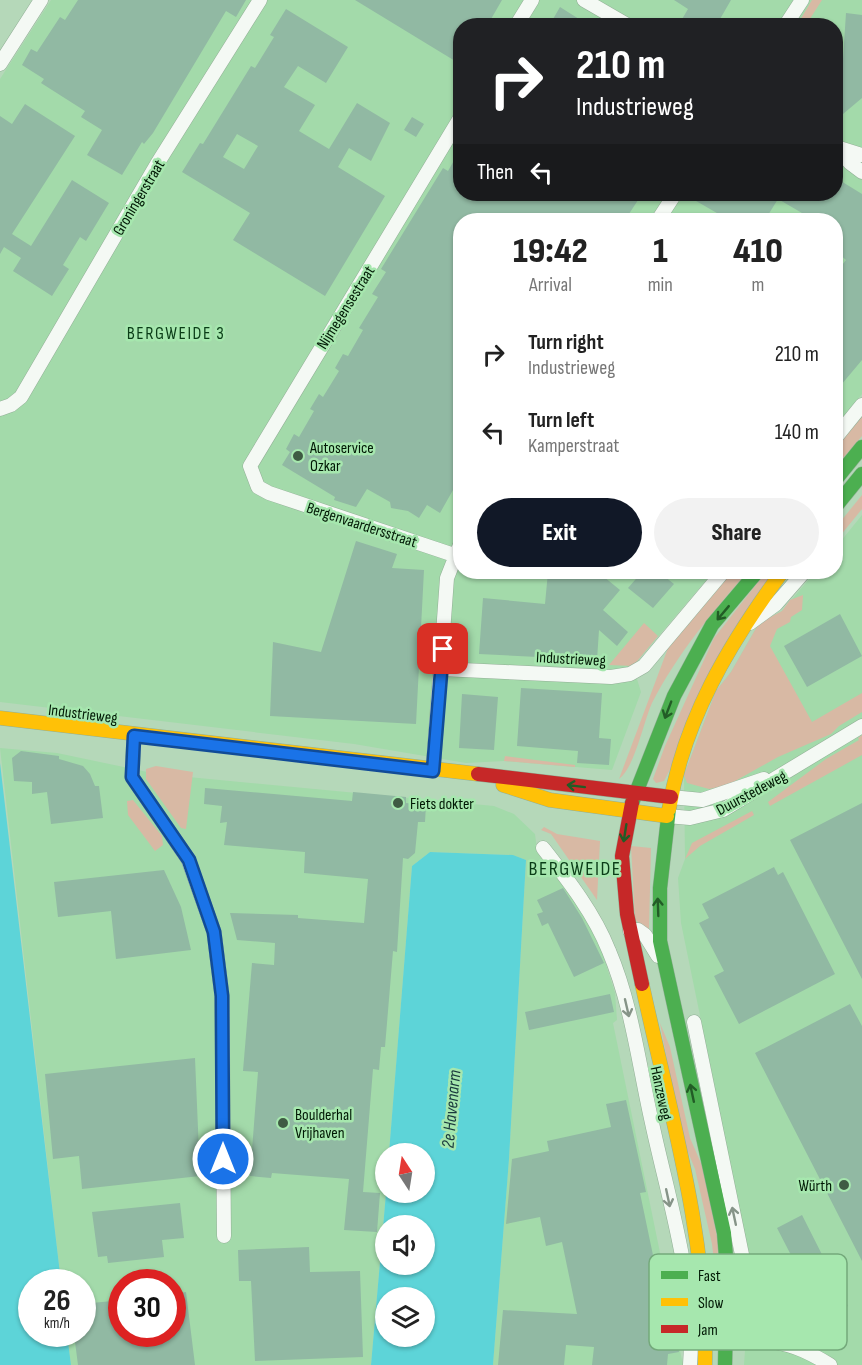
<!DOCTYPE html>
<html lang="en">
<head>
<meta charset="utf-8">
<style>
  :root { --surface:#fff; --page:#f2f2f2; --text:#222; --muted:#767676; --accent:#111827 }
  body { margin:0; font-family:"Sofia Sans Condensed",sans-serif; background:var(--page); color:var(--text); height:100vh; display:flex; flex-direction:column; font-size:22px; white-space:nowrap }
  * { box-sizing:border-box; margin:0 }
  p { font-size:20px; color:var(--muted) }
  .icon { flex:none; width:33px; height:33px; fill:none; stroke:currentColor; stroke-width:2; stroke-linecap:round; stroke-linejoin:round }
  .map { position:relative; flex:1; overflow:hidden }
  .panel { position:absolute; left:453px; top:213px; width:390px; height:366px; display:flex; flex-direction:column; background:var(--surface); border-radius:24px; box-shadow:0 2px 4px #0004 }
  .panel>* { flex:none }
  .top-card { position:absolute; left:453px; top:18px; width:390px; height:183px; border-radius:24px; box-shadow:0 2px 4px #0004; background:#202124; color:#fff; overflow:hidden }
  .needle { width:39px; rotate:348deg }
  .controls { position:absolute; left:375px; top:1143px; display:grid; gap:12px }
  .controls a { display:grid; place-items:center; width:60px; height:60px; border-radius:50%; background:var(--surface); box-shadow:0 2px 4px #0004; font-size:30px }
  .speed { position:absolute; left:18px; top:1269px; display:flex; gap:12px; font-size:30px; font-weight:700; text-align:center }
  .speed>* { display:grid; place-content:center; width:78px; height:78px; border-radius:50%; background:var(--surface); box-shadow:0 2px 4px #0004; line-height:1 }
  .speed small { font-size:15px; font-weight:400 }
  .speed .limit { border:9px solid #d22; background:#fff; color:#111 }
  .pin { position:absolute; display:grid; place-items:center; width:51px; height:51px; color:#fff; margin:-26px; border-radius:12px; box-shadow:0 3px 9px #0006 }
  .me { position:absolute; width:66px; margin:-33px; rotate:0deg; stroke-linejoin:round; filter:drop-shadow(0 0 4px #0008) }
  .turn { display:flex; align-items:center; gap:21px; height:126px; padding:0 24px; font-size:27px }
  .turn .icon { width:78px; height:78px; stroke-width:2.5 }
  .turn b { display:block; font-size:42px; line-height:51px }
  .then { display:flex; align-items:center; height:57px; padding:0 24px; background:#0003; gap:12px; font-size:22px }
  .eta { display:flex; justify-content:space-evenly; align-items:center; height:102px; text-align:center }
  .eta b { font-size:36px; font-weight:800; line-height:42px }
  .primary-button { display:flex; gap:12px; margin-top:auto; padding:12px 24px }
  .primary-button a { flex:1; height:69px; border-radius:36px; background:var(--accent); color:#fff; font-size:24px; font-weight:800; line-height:69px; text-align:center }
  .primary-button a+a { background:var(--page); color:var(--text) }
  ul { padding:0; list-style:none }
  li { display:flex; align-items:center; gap:18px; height:78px; padding:0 24px }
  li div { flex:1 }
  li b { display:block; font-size:22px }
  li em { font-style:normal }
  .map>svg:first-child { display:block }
  .built { fill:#a3daaa; fill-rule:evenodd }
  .green { fill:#d8b9a4 }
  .water { fill:#5dd4d8; fill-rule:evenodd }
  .building { fill:#91b9a3; fill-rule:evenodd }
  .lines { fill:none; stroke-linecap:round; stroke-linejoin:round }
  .street-casing { stroke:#92af96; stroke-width:15 }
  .fast-casing { stroke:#92af96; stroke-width:15 }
  .slow-casing { stroke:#92af96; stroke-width:15 }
  .jam-casing { stroke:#92af96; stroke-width:15 }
  .street { stroke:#f4f9f4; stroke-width:14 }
  .fast { stroke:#4caf50; stroke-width:14 }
  .slow { stroke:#ffc107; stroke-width:14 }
  .jam { stroke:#c62828; stroke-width:14 }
  .oneway { stroke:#225c26 }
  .oneway2 { stroke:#869488 }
  .route-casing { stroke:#114b97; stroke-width:15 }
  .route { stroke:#1a73e8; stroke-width:10 }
  .poi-dot { fill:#3f5b43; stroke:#a6e7ae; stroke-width:2 }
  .labels { text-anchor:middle; stroke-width:5; stroke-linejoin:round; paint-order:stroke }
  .street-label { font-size:16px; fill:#001804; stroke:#a6e7ae }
  .poi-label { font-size:16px; fill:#001804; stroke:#a6e7ae; text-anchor:start }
  .neighbourhood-label { font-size:18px; letter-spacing:1.5px; fill:#0a3c17; stroke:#a6e7ae }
  .water-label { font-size:18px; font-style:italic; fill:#1a393e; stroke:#a6e7ae }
  .quarter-label { font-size:20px; letter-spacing:1.5px; fill:#0a3c17; stroke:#a6e7ae }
  .key { fill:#a6e7ae; stroke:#74a97b; stroke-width:1.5 }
  .key-label { font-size:16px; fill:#001804 }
</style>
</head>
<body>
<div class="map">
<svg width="862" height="1365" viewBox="0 0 862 1365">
  <rect width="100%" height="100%" fill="#b5d8b9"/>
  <path class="built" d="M51,0H862V394L836,426V220H460V572H713L633,666L641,692L612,770L504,761L466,763L354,744L0,702V79ZM460,26H836V194H460Z
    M862,515V1365H744L751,1264L681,923L678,878L685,859L684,775L716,691L731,672L759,623L782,611L815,572H836V547Z
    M0,748L57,753L157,774L494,806L514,814L535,834L537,850L572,887L596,933L615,993L617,1020L613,1023L683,1365H493L509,1159L526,860L512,855L430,852L412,866L389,1153L386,1154V1193L371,1365H71L67,1334H82V1282H61ZM122,1282H172V1334H122Z"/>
  <path class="green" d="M812,0H822L806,25H797Z
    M862,416V436L836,466V447Z
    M862,495V509L840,536L836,532V527Z
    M731,572H747C712,613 677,654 652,703C643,723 635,767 619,779L668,648Z
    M766,572H773L664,781L656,783L653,779L665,746L714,638Z
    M803,595L802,610L791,617L790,622L777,629L770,646L812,722L862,693V712L839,726L831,734L778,757L728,785L709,789L687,783L684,775L716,691L731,672L759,623L782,611L790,600Z
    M644,623L658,636L633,666L609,665Z
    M862,735V755L770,806L768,802L826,759L859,740L858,738Z
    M505,756L575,765V767L504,761Z
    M156,766L193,772L186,829L181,828L146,779V769Z
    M133,800L162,836L163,845L155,851L128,815L127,801Z
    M752,811L754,815L700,846L685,859L692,843Z
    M544,827L557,834L600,841L597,900L551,834L541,830Z
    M631,846L651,848L649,929L646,930L635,919Z
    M660,1023L670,1047L690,1138L703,1168L718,1242L717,1287L712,1244L695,1169L681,1135Z"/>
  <path class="water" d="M0,763L61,1282H32V1334H67L71,1365H0Z
    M430,852L513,855L526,860L509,1159L493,1365H371L386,1193L424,1192V1154L389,1153L412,866ZM386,1226H424V1264H386ZM386,1298H424V1336H386Z"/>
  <path class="building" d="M78,0H246L236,17L226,11L153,133L144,144L142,142L122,175L87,155L102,130L81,117L85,111L41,83L44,79L22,65L31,49L37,52L60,17L65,20Z
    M355,0H502L487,26H460V64Z
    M674,0H731L716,26H678L688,9Z
    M560,7L590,26H549Z
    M286,9L348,47L326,83L298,66L284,87L315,105L299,131L329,149L357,103L390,123L371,161L349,148L338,167L385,196L325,296L233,240L250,213L182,172L200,143L203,144L251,66L255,68L274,37L270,35ZM237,134L258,146L244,169L223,157Z
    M846,13L862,15V98L843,114L836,115V63L843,59Z
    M25,104L75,136L12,234L31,246L72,180L109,203L86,241L80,237L63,265L69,269L52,296L13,271L21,258L4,247L0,254V116L12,124Z
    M412,117L424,124L416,137L404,130Z
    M460,150V194H642L625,220H533L521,213L516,220H460V495L453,490L440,513L427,505L419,518L408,511L391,508L390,502L367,489L356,507L334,500L335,497L282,465L290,452L286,449L294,434L299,437L314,411L310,409L319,394L323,397L339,371L335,368L343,354L348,356L363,330L359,328L378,297L372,294L386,272L381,269L443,168L448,171Z
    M836,178L862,194V360L836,391V273L846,260L836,251V220H814L778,199L765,220H729L684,194H836Z
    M356,541L397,554L392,568L424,570L416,724L270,716L273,642L321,652Z
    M548,572H598L620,590L603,610L628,632L617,646L599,630L597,660L479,654L483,598L545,604Z
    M642,572H659L674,584L653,608L628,588Z
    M840,614L862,656L807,687L784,646Z
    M521,688L602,693L599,738L611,739L609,765L577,763L578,751L517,746Z
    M462,694L498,697L494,750L459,748Z
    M21,751L59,756V759L83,766L90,774L95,786H99L103,818L51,824L47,792L32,794V782L14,781L12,758Z
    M205,788L352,801L353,792L406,797V803L426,805L425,822H418L415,853L408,859L403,858L397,952L393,951L385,1047H381L379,1070L373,1069L363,1192L380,1193L377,1232L344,1230L349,1179L272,1173L271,1178L250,1176L258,1072L243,1071L252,963L274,965L275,943L237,940L230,913L298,915V918L364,923L368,879L304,873L305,852L224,845L227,822L220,823L222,806L204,804Z
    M862,803V979L790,840Z
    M774,867L778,875L783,872L835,974L739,1024L714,976L724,971L699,923L709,918L702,904Z
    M164,870L181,907L191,950L116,959L111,911L58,917L54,882Z
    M563,888L582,918L604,963L574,977L548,923L542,926L537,914L543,912L537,900Z
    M610,994L614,1012L529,1030L525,1012Z
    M850,1004L862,1026V1261L755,1053Z
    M195,1058L200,1176L82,1189L79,1156L53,1159L45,1074Z
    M626,1100L646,1192L640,1193L663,1303L653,1321L674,1323L679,1352L668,1354L667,1365H592L594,1347L566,1345L564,1365H498L503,1310L577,1314L562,1242L546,1246L540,1217L506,1224L512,1159L549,1151L547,1141L611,1127L606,1104Z
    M180,1203L184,1238L162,1240L164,1257L108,1263L107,1256L98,1257L92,1212Z
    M802,1215L848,1306L824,1319L777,1228Z
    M309,1247L310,1272L360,1271L363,1357L255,1361L251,1281H239L238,1250Z
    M186,1292L195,1365H78L74,1334H82V1304L122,1300V1334H172V1294Z"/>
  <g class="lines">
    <g class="street-casing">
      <path id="street" d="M584,0L629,26
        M516,26L532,0
        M785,26L802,0
        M0,64L41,0
        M836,147L850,163L862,172
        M836,147L862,155
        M658,220L675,194
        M0,409L11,405L21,397L157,164L260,0
        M836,437L862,405
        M454,555L269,493L258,487L250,466L460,118
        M750,623L776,604L804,572
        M442,669L611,677L630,674L644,666L723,572
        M134,736L132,777L188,859L214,932L222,996L224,1236
        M433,771L447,578L460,545
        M671,797L702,800L764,779
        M667,816L690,818L723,810L862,726
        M543,848C568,880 594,913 609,951C632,1005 639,1066 652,1123C669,1202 696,1284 690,1365
        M630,931L638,930L645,935L658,956
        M694,1022L746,1274L791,1324L794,1347
        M719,1318C743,1321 779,1321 797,1339
        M718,1337C739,1342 754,1340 774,1342C795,1345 812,1354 830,1365"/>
    </g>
    <g class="fast-casing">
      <path id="fast" d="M836,479L862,447
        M836,506L862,474
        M632,803L674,696L712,625L757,572
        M669,809L660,888V941L724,1233L727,1269L725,1365"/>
    </g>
    <g class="slow-casing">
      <path id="slow" d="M0,718L478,774
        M503,785L550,800L667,816
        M669,809C684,719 729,644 782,572
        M642,984C669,1109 708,1236 705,1365"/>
    </g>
    <g class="jam-casing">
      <path id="jam" d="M478,774L671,797
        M632,803L622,856L627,914L642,984"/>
    </g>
    <use href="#street" class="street"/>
    <use href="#fast" class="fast"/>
    <use href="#slow" class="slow"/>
    <use href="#jam" class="jam"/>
  </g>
  <defs><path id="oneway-shaft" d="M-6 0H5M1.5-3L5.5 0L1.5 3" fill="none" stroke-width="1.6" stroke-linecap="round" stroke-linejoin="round" transform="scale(1.5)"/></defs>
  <g class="oneway">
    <use href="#oneway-shaft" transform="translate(723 613) rotate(130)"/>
    <use href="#oneway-shaft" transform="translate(668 710) rotate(111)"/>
    <use href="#oneway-shaft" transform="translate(576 786) rotate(-173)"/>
    <use href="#oneway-shaft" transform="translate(625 833) rotate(99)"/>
    <use href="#oneway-shaft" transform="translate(658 907) rotate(-92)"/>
    <use href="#oneway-shaft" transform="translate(692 1093) rotate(-102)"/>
  </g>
  <g class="oneway2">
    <use href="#oneway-shaft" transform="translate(627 1008) rotate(77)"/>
    <use href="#oneway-shaft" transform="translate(668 1198) rotate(78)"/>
    <use href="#oneway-shaft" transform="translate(734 1216) rotate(-102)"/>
  </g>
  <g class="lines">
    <g class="route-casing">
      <path id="route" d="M223,1159L222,996L214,932L189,860L132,777L134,736L433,771L443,649"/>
    </g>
    <use href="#route" class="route"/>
  </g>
  <g class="poi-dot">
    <circle cx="298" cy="456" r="6"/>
    <circle cx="398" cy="803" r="6"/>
    <circle cx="283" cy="1123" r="6"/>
    <circle cx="844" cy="1185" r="6"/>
  </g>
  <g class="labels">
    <g class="street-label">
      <text transform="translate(138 197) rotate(-59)" y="6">Groningerstraat</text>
      <text transform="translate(345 307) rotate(-58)" y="6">Nijmegensestraat</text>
      <text transform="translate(362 524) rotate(18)" y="6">Bergenvaardersstraat</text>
      <text transform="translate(571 658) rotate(3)" y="6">Industrieweg</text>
      <text transform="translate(83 713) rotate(7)" y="6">Industrieweg</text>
      <text transform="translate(751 792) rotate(-28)" y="6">Duurstedeweg</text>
      <text transform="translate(662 1093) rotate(78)" y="6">Hanzeweg</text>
    </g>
    <g class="poi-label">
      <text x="310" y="453">Autoservice<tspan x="310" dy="18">Ozkar</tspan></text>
      <text x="410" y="809">Fiets dokter</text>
      <text x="295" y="1120">Boulderhal<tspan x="295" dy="18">Vrijhaven</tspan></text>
      <text x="832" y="1191" text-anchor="end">Würth</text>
    </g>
    <g class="neighbourhood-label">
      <text x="176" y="339">BERGWEIDE 3</text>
    </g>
    <g class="water-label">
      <text transform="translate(451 1109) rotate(-85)" y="6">2e Havenarm</text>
    </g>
    <g class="quarter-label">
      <text x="575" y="875">BERGWEIDE</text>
    </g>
  </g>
  <rect x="649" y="1254" width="198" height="96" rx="9" class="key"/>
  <rect x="661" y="1271" width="27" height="8" fill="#4caf50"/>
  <rect x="661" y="1298" width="27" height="8" fill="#ffc107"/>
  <rect x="661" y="1325" width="27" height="8" fill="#c62828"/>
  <g class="key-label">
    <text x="698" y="1281">Fast</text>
    <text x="698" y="1308">Slow</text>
    <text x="698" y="1335">Jam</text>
  </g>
</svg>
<div class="controls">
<a><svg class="needle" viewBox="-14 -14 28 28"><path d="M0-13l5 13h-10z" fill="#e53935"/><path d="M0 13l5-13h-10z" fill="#767676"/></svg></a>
<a><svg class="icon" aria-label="sound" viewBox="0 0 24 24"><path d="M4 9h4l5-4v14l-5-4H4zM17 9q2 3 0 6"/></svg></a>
<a><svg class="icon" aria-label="layers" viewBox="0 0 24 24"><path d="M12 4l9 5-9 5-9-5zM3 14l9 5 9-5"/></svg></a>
</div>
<div class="speed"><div>26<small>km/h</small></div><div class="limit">30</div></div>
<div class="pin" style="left:443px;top:649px;background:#d93025"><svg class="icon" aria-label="arrive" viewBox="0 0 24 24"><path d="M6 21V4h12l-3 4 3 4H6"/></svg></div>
<svg class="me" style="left:223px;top:1159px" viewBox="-20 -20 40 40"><circle r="17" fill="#1a73e8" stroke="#fff" stroke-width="3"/><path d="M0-11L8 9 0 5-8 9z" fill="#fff"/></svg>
<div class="top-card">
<div class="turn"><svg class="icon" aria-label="right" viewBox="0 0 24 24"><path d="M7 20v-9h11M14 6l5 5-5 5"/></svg><div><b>210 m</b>Industrieweg</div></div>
<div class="then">Then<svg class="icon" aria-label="left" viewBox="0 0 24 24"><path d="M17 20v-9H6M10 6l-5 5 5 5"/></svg></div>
</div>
<section class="panel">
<div class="eta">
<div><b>19:42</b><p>Arrival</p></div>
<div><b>1</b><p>min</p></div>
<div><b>410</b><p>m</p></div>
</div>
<ul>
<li><svg class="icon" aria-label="right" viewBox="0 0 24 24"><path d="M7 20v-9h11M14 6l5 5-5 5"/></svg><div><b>Turn right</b><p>Industrieweg</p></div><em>210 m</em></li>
<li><svg class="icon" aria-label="left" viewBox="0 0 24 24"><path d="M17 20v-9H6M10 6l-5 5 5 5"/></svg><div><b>Turn left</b><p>Kamperstraat</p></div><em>140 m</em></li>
</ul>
<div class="primary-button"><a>Exit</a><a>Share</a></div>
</section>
</div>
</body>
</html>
